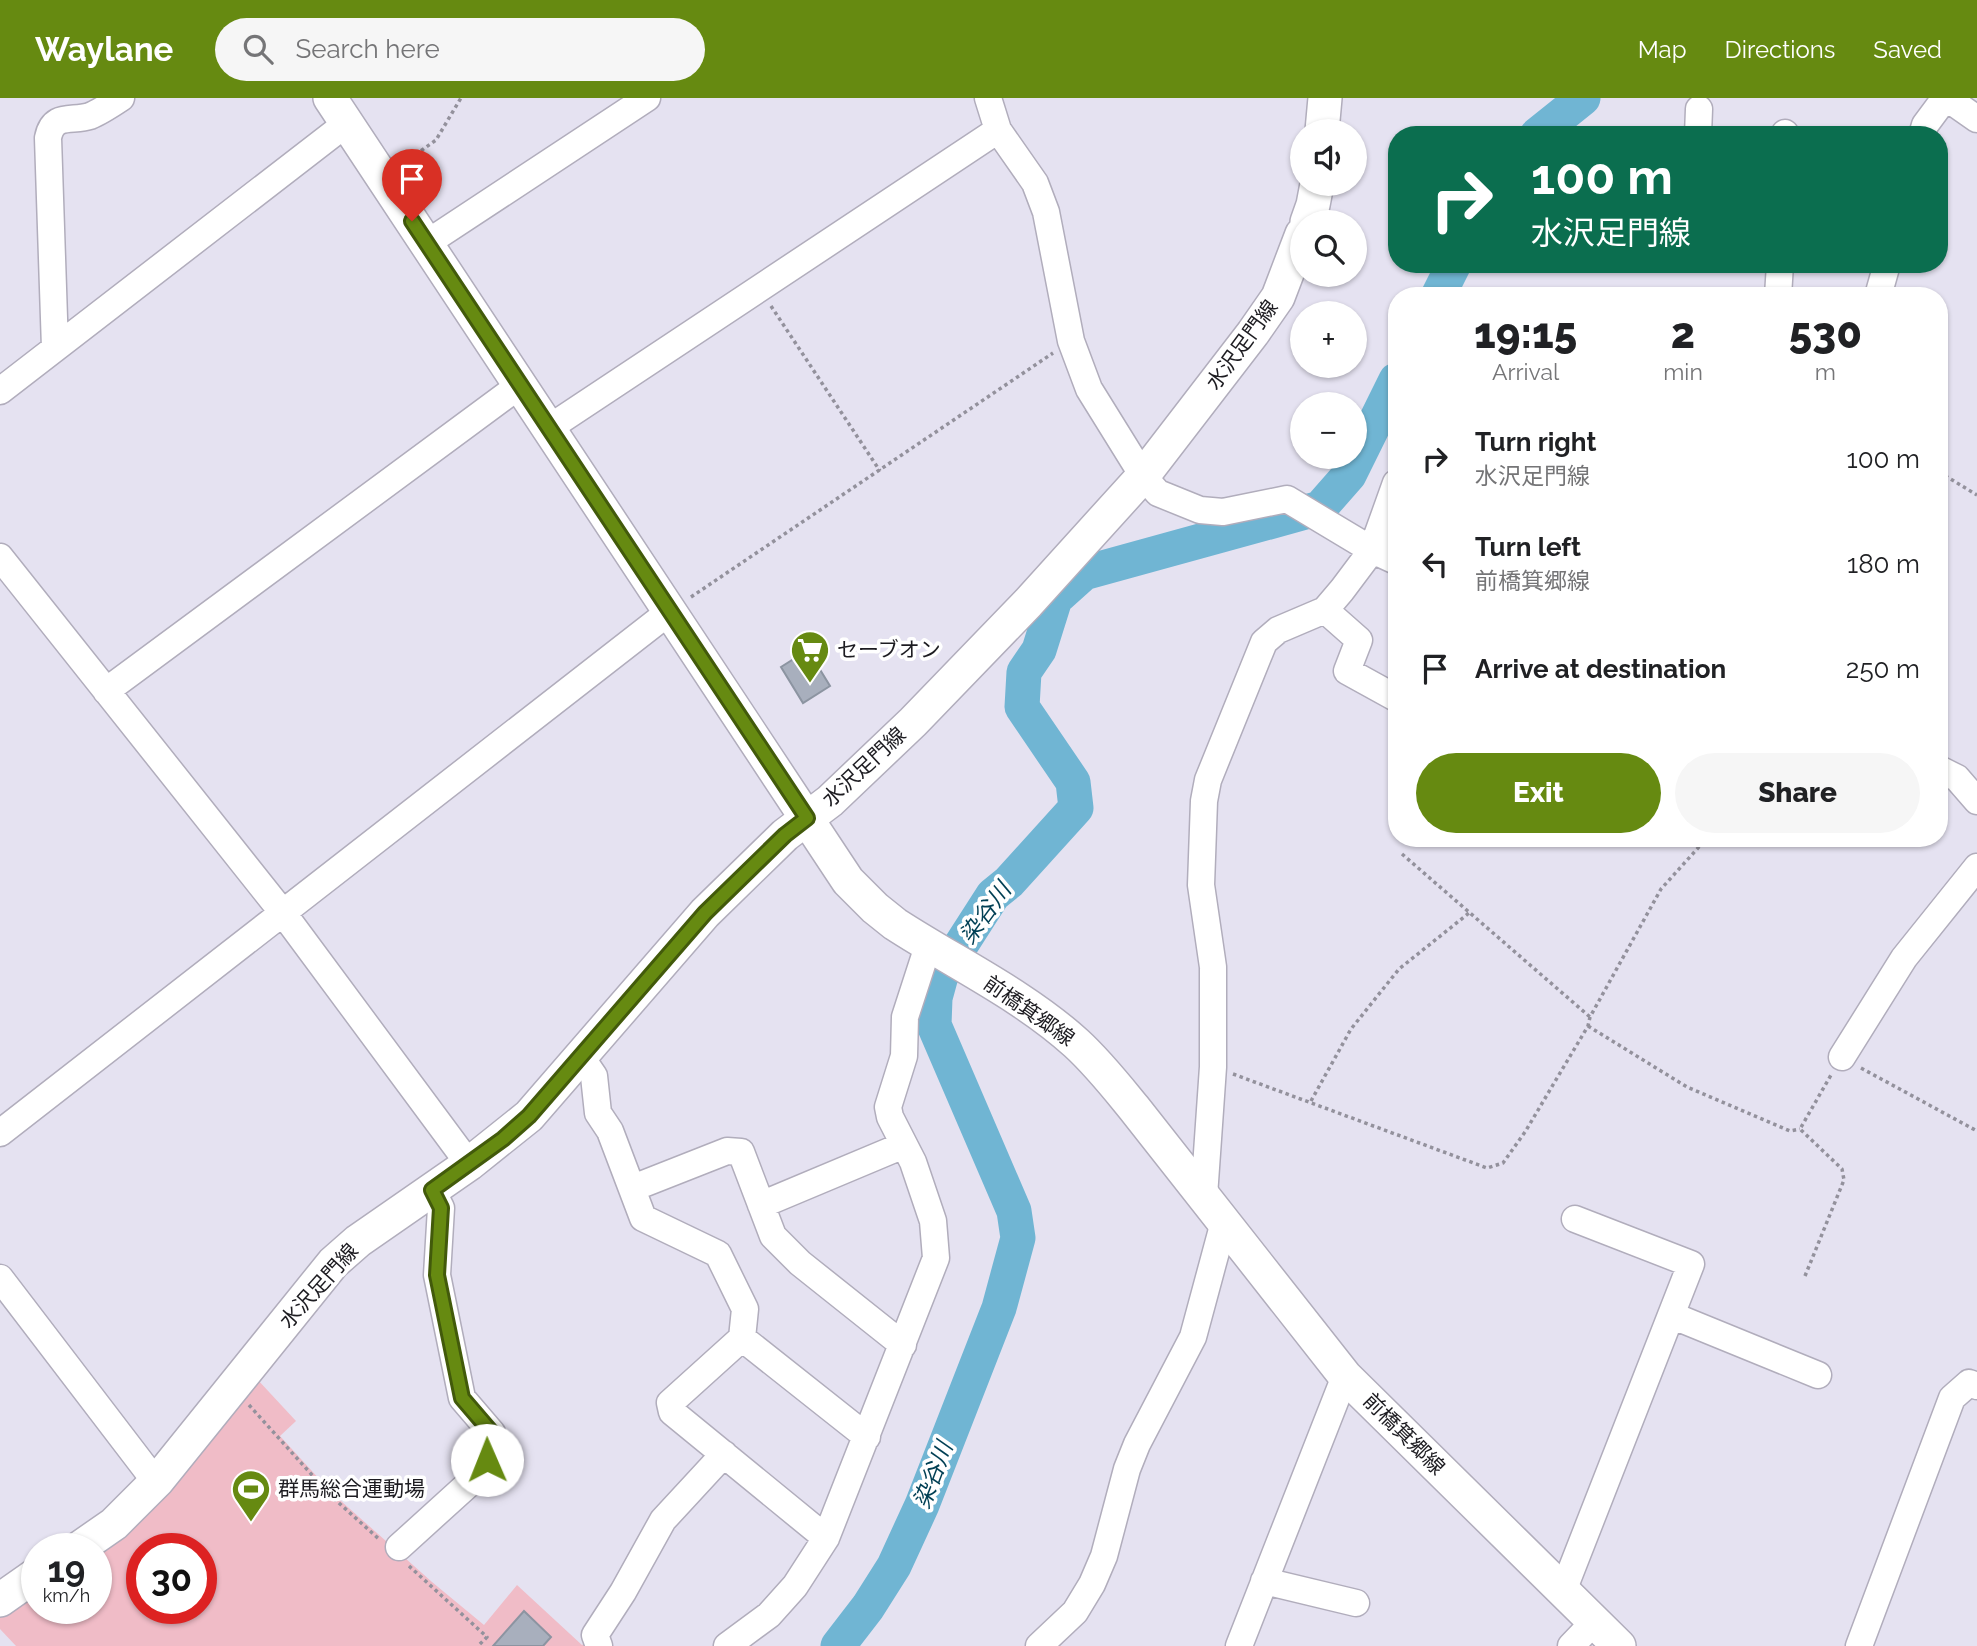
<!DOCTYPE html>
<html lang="en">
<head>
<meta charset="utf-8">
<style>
  :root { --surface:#fff; --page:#f6f6f6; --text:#202124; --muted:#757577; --accent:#668a11 }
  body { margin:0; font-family:Raleway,"Noto Sans JP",sans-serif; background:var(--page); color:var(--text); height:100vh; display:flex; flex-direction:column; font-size:26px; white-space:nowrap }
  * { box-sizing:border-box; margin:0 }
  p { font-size:23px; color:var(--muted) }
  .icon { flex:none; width:38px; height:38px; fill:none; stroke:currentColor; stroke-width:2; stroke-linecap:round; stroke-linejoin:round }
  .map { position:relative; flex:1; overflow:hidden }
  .side { position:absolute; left:1388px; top:189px; width:560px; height:560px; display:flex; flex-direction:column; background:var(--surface); border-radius:28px; box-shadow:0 2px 5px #0004 }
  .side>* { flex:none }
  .top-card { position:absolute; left:1388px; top:28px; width:560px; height:147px; border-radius:28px; box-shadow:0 2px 5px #0004; background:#0b6e4f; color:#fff; overflow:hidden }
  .fabs { position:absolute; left:1290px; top:21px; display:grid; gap:14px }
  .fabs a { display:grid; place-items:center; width:77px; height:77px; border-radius:50%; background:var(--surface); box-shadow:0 2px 5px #0004; font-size:35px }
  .speed { position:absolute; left:21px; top:1435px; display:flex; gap:14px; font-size:35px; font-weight:700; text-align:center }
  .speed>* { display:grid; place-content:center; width:91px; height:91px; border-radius:50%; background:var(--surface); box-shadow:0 2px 5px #0004; line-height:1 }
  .speed small { font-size:18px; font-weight:400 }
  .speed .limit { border:10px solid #d22; background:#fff; color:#111 }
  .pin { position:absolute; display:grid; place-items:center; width:60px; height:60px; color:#fff; margin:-72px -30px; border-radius:50% 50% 50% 0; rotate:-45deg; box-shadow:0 0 7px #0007 }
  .pin .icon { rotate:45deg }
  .me { position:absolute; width:77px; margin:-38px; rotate:359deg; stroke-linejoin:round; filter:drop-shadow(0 0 5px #0008) }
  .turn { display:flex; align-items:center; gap:24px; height:147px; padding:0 28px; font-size:32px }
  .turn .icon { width:91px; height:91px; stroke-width:2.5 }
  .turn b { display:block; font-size:49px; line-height:60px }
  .eta { display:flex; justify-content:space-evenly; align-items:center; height:119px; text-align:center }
  .eta b { font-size:42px; font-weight:800; line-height:49px }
  .action { display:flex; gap:14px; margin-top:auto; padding:14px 28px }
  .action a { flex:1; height:80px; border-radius:42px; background:var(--accent); color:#fff; font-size:28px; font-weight:800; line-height:80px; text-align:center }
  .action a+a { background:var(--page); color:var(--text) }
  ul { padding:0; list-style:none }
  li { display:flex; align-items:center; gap:21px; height:105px; padding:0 28px }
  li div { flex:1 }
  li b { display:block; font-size:26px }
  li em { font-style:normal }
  header { display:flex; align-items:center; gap:42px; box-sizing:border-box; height:98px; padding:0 35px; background:var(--accent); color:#fff }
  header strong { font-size:33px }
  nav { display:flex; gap:38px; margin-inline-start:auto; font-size:24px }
  .search { width:490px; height:63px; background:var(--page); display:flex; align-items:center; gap:18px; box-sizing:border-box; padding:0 24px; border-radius:38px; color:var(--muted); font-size:26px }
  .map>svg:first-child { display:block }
  .green { fill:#f0bcc7; fill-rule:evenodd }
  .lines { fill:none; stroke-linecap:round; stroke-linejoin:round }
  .river { stroke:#70b5d3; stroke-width:35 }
  .building { fill:#a8afbd; stroke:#8c94a1; stroke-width:2 }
  .minor-casing { stroke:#b1adbc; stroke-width:29 }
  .major-casing { stroke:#b1adbc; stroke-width:36 }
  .path { stroke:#93919c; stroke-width:3.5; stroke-dasharray:3.5 3.5; stroke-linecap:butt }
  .minor { stroke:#fff; stroke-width:26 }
  .major { stroke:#fff; stroke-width:33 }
  .route-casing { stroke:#425a0b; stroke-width:18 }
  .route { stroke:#668a11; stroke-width:12 }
  .labels { text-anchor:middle; stroke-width:7; stroke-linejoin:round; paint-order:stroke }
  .street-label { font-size:21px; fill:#1d1c21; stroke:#fff }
  .poi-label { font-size:21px; fill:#1d1c21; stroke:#fff; text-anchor:start }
  .water-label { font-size:23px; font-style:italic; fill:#003f54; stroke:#fff }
</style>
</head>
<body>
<header>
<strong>Waylane</strong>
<div class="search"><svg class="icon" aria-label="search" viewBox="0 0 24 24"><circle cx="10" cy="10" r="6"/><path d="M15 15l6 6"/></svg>Search here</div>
<nav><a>Map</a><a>Directions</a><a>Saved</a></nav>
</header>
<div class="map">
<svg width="1977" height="1548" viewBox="0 0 1977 1548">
  <rect width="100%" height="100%" fill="#e5e2f1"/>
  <path class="green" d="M257,1281L296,1323L280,1338L332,1395L432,1484L484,1527L517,1487L582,1547L585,1545L589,1548H16L0,1531V1518L37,1497V1510H96V1460C157,1415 209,1340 257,1281ZM142,1451H201V1510H142Z"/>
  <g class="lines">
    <path class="river" d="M1537,37L1583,0
      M1438,198L1454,166
      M838,1548L868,1509L894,1468L922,1407L999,1210L1018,1140L1014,1113L934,927L935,900L941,878L993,797L1009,784L1076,710L1073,684L1022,609L1024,574L1039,552L1055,501L1084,475L1320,410L1349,377L1396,282"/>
  </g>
  <path class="building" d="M808,552L830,588L803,605L781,569Z
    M524,1513L551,1539L543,1548H493Z"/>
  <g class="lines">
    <g class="minor-casing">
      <path id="minor" d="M988,0L998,32L1035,85L1046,114L1071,243L1089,291L1143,378L1158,395L1200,412L1223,414L1287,401L1372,452L1396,463
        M1947,0L1977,21
        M1698,37L1699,11
        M1785,37V35
        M1922,37L1925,27L1945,0
        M427,145L647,0
        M1778,198L1780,166
        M1878,198L1887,166
        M55,250L48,40C53,14 72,24 90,18C100,14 112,6 121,0
        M0,293L347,25
        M549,330L998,32
        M0,459L283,815L469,1066
        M1325,512L1359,542L1347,573L1396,600
        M106,593L520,287
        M1939,671L1957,680L1977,703
        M581,959L594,978L598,1015L610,1033L643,1120L718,1156L745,1211L742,1240L670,1305L672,1314L826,1440
        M1842,959L1904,860L1977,769
        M0,1035L669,514
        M633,1090L727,1053L741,1054L773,1138L800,1165L903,1247
        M1204,1098L1213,969V869L1201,787L1204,703L1208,682L1264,544L1278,532L1325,512L1342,492L1372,452L1396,385
        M761,1107L904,1047
        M0,1180L149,1375L158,1382
        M1671,1217L1818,1277
        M742,1240L867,1339
        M399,1449L474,1381L487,1362L492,1335L462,1300L437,1177L441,1110L432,1092
        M1264,1483L1356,1505
        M1563,1493L1691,1166L1575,1121
        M599,1548L595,1537L623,1494L663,1422L724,1356
        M727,1548L769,1517L795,1488L826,1440L936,1160L933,1123L913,1064L890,1019L888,1009L904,958L905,919L928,848
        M1039,1548L1075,1514L1092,1486L1104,1458L1127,1371L1137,1346L1193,1239L1224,1124
        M1239,1548L1345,1278
        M1571,1548L1594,1524
        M1859,1548L1952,1300L1969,1285L1977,1288"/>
    </g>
    <g class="major-casing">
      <path id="major" d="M330,0L848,783L875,810L895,826C955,865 1023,897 1076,945C1098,965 1116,988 1134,1010L1345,1278L1619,1548
        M1322,33L1325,0
        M1307,124L1313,107L1317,86
        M78,1451L114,1426L158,1382L333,1165L358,1143L469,1066L529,1018L705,815L785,737L830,703L913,624L1028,505L1143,378L1253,235L1278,199L1302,136
        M0,1502L37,1476"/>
    </g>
    <path class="path" d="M404,65L436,42L461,0
      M771,208L880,373
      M1939,374L1977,397
      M691,499L1053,255
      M1402,756L1590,919
      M1588,928L1687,989L1790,1033L1800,1031
      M1861,970L1977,1033
      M1233,976L1487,1070L1503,1065L1525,1034L1588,928L1590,919L1661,791L1707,740
      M1311,1003L1351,931L1399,871L1469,815
      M1805,1178L1844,1082L1842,1071L1800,1031L1831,977
      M249,1307L330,1397L380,1442
      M409,1468L487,1539L478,1548"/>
    <use href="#minor" class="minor"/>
    <use href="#major" class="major"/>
  </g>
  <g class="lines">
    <g class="route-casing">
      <path id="route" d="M412,123L807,720L785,737L705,815L529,1018L503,1041L432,1092L441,1110L437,1177L462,1300L492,1335L487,1362"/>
    </g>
    <use href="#route" class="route"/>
  </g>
  <defs>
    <g id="supermarket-pin" transform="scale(2.0125)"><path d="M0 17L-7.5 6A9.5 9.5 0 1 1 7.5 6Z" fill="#668a11" stroke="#fff"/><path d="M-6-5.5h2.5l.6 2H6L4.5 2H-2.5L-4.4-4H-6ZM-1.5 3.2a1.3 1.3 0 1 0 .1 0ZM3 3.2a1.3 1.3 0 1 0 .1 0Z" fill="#fff"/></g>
    <g id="stadium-pin" transform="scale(2.0125)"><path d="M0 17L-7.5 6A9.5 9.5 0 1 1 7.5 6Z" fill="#668a11" stroke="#fff"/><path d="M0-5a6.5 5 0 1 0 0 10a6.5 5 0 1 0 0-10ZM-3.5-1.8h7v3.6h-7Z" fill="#fff"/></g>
  </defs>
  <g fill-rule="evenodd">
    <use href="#supermarket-pin" x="810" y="552"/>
    <use href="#stadium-pin" x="251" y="1391"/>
  </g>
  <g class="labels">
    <g class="street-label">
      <text transform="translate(1242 247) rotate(-54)" y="7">水沢足門線</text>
      <text transform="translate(864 669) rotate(-43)" y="7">水沢足門線</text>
      <text transform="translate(1029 913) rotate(35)" y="7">前橋箕郷線</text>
      <text transform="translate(319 1188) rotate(-48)" y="7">水沢足門線</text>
      <text transform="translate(1404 1336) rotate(45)" y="7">前橋箕郷線</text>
    </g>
    <g class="poi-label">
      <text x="837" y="559">セーブオン</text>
      <text x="278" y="1398">群馬総合運動場</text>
    </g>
    <g class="water-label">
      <text transform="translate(985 815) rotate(-54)" y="8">染谷川</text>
      <text transform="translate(933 1377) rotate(-69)" y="8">染谷川</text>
    </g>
  </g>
</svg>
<div class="fabs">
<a><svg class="icon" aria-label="sound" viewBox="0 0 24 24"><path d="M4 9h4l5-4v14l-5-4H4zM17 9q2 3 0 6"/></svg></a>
<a><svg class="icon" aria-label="search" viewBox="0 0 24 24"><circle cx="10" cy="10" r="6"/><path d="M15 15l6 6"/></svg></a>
<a>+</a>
<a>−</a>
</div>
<div class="speed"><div>19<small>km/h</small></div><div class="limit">30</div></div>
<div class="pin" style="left:412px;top:123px;background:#d93025"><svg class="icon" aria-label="arrive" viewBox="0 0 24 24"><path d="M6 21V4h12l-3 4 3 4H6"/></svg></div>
<svg class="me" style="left:487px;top:1362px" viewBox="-20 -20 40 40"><circle r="19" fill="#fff"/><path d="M0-13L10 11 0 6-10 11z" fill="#668a11"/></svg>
<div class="top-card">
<div class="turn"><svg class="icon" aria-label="right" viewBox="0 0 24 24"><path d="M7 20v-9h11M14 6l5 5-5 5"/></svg><div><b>100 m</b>水沢足門線</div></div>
</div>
<section class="side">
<div class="eta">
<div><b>19:15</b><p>Arrival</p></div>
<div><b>2</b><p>min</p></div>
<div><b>530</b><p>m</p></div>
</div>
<ul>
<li><svg class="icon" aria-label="right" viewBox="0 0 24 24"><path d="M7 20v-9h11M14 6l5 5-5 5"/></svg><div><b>Turn right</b><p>水沢足門線</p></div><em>100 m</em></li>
<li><svg class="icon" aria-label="left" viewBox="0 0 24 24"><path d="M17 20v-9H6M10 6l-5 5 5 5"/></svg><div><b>Turn left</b><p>前橋箕郷線</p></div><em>180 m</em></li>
<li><svg class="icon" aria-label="arrive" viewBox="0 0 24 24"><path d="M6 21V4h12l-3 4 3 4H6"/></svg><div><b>Arrive at destination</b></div><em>250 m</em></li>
</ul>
<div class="action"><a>Exit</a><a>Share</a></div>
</section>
</div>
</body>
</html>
